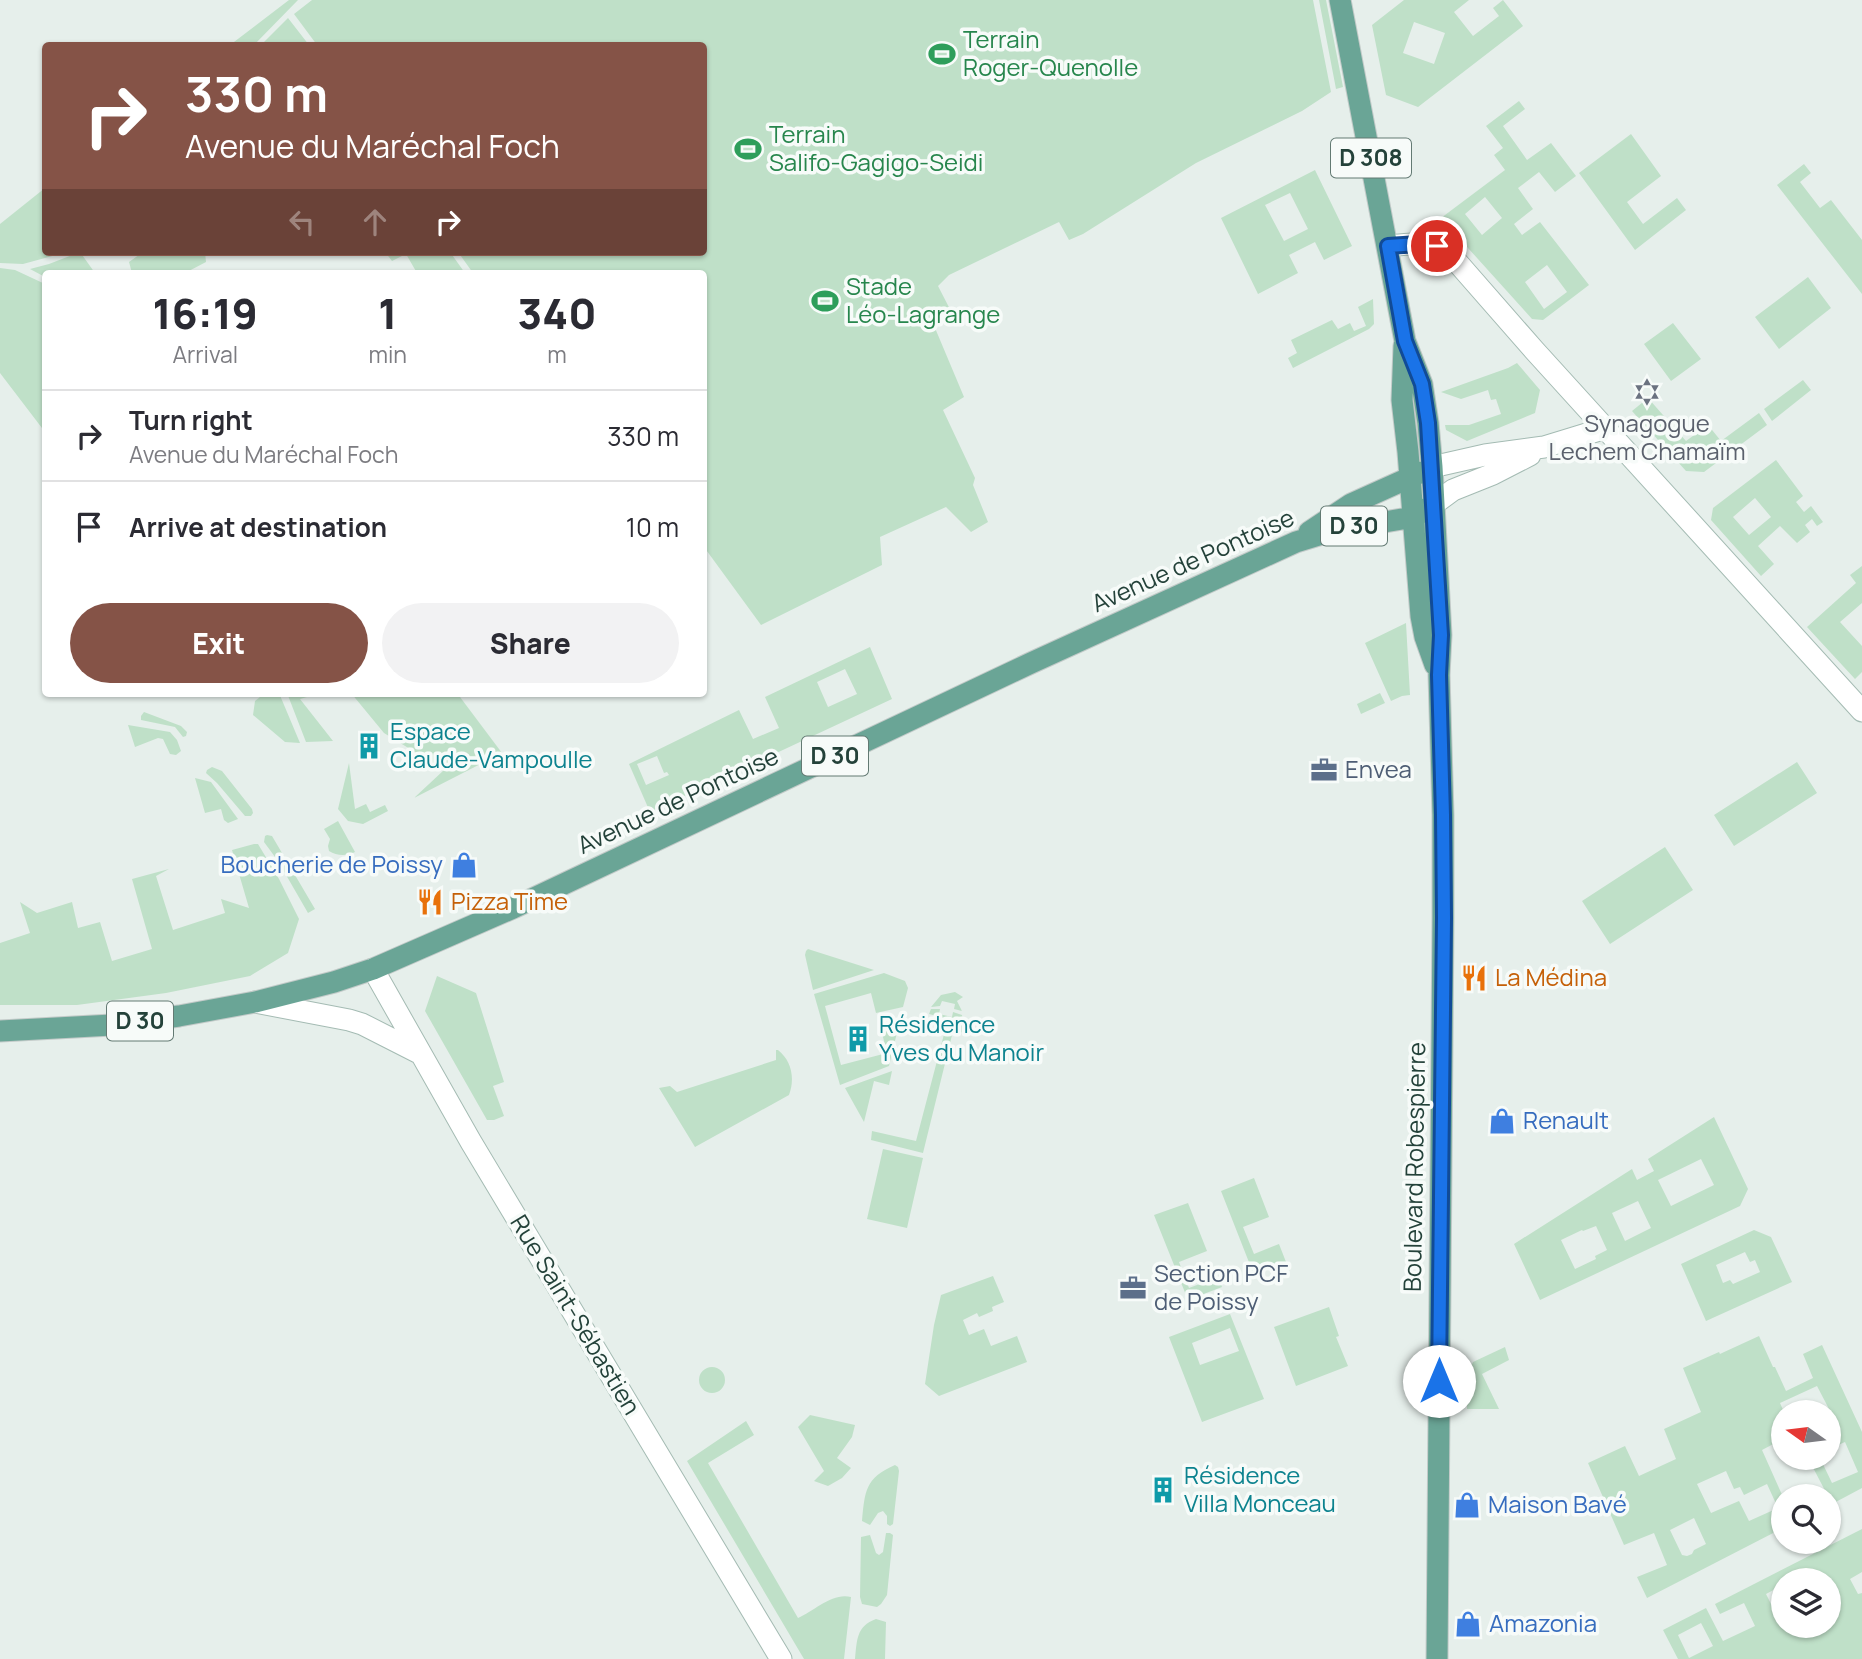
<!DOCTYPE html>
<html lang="en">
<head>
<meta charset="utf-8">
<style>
  :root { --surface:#fff; --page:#f2f2f3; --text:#2b2b33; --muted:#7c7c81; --line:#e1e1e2; --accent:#855347 }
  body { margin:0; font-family:Manrope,sans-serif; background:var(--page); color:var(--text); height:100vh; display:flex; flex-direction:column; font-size:26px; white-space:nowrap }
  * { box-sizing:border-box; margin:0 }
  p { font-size:23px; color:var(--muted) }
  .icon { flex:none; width:38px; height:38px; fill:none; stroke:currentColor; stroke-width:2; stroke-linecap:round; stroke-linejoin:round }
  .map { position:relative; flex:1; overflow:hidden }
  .drawer { position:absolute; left:42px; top:270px; width:665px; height:427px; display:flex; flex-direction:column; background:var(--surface); border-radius:7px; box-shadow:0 2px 5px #0004 }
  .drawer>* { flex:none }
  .top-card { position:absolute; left:42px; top:42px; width:665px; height:214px; border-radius:7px; box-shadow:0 2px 5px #0004; background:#855347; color:#fff; overflow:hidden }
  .needle { width:46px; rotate:284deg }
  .controls { position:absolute; left:1771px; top:1400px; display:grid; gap:14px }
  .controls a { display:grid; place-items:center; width:70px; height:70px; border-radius:50%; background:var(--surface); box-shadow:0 2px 5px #0004; font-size:35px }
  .pin { position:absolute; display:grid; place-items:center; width:60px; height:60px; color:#fff; margin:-30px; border:4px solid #fff; border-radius:50%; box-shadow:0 2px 7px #0007 }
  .me { position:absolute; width:77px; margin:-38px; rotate:0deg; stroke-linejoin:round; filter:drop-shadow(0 0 5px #0008) }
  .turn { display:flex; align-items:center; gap:24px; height:147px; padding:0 28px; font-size:32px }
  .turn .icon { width:91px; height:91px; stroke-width:2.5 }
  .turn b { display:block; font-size:49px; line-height:60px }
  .lanes { display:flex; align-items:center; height:66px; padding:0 28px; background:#0003; justify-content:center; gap:35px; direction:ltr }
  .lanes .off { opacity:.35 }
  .eta { display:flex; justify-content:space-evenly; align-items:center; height:119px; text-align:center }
  .eta b { font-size:42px; font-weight:800; line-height:49px }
  .button { display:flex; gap:14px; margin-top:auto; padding:14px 28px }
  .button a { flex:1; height:80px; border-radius:42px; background:var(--accent); color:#fff; font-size:28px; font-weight:800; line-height:80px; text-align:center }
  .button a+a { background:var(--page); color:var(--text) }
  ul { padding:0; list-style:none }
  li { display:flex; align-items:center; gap:21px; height:91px; padding:0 28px; border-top:2px solid var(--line) }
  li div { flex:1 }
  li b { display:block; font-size:26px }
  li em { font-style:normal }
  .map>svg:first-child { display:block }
  .green { fill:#bfe0c8; fill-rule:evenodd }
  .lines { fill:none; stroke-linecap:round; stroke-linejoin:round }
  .secondary-casing { stroke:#a4bbb3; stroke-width:23 }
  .primary-casing { stroke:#c2cac8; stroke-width:23 }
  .secondary { stroke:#fff; stroke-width:21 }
  .primary { stroke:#6aa596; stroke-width:21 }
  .route-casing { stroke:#114b97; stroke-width:18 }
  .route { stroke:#1a73e8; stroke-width:12 }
  .labels { text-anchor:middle; stroke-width:7; stroke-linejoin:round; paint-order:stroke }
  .shield { fill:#f7fbf9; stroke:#637a73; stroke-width:2 }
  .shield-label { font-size:23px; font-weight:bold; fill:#24423a }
  .leisure-label { font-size:24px; fill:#27864d; stroke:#f7fbf9; text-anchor:start }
  .worship-label { font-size:24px; fill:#5b616d; stroke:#f7fbf9 }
  .street-label { font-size:24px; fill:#24423a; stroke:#f7fbf9 }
  .culture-label { font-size:24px; fill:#0d838f; stroke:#f7fbf9; text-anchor:start }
  .service-label { font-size:24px; fill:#4e5e75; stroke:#f7fbf9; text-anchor:start }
  .shop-label { font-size:24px; fill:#366cbe; stroke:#f7fbf9; text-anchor:start }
  .food-label { font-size:24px; fill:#c56008; stroke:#f7fbf9; text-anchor:start }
</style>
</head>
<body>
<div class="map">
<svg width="1862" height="1659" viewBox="0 0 1862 1659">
  <rect width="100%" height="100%" fill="#e6efeb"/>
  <path class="green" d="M289,0H298L254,45H230Z
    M312,0H1313L1331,92L1302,111L1196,163L1083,234L1069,240L1059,222L949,275L938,286L954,317L935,328L964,397L943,410L975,478L973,485L988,522L971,532L946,507L880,537L882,565L761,625L704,547V273H473L458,252H704V46L317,45L294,14Z
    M1319,0H1326L1343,87L1336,89Z
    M1404,0H1469L1454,12L1473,36L1499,16L1493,8L1503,0L1523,26L1418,107L1386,95L1372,25ZM1414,22L1445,33L1434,64L1403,53Z
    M288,18L309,45H261Z
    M1519,101L1525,109L1503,126L1527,160L1551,143L1576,176L1555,192L1539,172L1518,188L1533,209L1514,224L1522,235L1540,222L1589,285L1543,320L1532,319L1441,218L1505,170L1494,155L1503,148L1486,126ZM1485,197L1502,218L1482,235L1465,214ZM1547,265L1567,292L1544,309L1525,282Z
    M1631,134L1661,176L1627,202L1643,224L1677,198L1686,210L1635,250L1579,173Z
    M1804,164L1811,173L1800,182L1820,208L1831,200L1862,240V294L1777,185Z
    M1315,170L1352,246L1324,260L1315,242L1289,255L1298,273L1258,294L1221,218ZM1290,193L1308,229L1284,241L1265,205Z
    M45,188L46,252H67L23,264L0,263V224Z
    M80,252L95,273H46L45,277L30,269L49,264Z
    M143,252H205L206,262L185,273H132L129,262Z
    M385,252H450L465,273H417L406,254L392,261Z
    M0,268L15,270L45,284V432L0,373Z
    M1808,277L1831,308L1779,349L1755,317Z
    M1373,299L1374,324L1369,329L1293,368L1288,358L1297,353L1291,340L1332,320L1338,329L1350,323L1354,331L1366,326L1358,307Z
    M1673,323L1701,359L1671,381L1644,344Z
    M1517,363L1540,390L1535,413L1467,441L1446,430L1445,425H1469L1501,414L1496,399L1491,400L1488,390L1461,399L1441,392L1508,368Z
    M1803,380L1811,390L1772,421L1764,409Z
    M1648,398L1686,441L1708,425L1721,441L1759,413L1767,425L1704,472L1686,471L1632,411Z
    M1776,460L1803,496L1796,502L1804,512L1811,506L1823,522L1817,526L1812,519L1805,525L1810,532L1797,543L1780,526L1758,546L1774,564L1761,576L1711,520L1713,508ZM1755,498L1771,517L1749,535L1733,517Z
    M1862,566V603L1840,622L1862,646V672L1855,679L1807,627L1856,583L1850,575Z
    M1406,623L1410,695L1402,696L1391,701L1365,643Z
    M870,647L892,699L650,812L629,764L739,710L753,739L779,728L765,697ZM845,669L857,694L828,707L817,682ZM657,756L664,773L667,772L669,775L646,785L637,764Z
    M265,693H279L300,743L285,742L253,715L255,701Z
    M287,693H321L300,699L333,741L306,742Z
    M351,693H457L502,753L414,798L444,770L384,733Z
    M1380,693L1385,703L1361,714L1357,704Z
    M144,712L181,726L187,732L186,736L183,737L175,727L141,720V716Z
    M128,725L170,732L177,740L181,751L176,755L170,754L163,739L158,738L135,747Z
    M1797,762L1817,793L1734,846L1714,815Z
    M349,763L355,809L366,804L370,812L385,805L388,811L363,824L348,821L338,809Z
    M212,767L222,771L252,809L253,813L251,816H245L217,783L206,773L207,770Z
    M195,778L211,782L238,819L228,823L224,820L221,809L205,813Z
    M338,821L355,852C347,856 337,856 329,851L328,846L330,839L324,829Z
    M267,835L272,836L315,909L308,913L278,861L264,842L265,836Z
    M254,844H258L279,879L299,919L288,953L250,976L166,993L77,1005H0V943L30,933L20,902L37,913L72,902L78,928L100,922L112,961L152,949L132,879L169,869L156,876L173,930L225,913L221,899L249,908L232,850Z
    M1665,847L1693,890L1610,944L1582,901Z
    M808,949L811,950L874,970L813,990L805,955L806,951Z
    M884,973L905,981L908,988L903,1007L876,1013L871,993L825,1006L841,1065L887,1053L880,1025L900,1020L889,1066L840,1085L814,994Z
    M437,976L476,993L504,1082L493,1086L504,1116L494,1120H487L425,1011Z
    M955,992L963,997L957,1001L962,1011L954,1009L955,1004L942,1001L940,1006L931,1007L941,995Z
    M931,1009H940L939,1014L952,1017L953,1012L962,1015L965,1033L953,1031L923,1153L871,1140L872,1131L916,1141L948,1019L929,1014Z
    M776,1050H778C792,1061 795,1079 789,1095L695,1147L659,1088L670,1086L677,1092L776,1060Z
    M892,1071L889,1085L874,1081L864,1122L845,1088Z
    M1714,1117L1748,1189L1740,1206L1540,1300L1514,1244L1632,1169L1637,1180L1654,1171L1648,1159ZM1701,1159L1714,1185L1671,1206L1658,1180ZM1638,1201L1651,1228L1625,1241L1612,1213ZM1596,1226L1607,1250L1595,1256L1596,1259L1575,1269L1561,1240L1582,1230L1583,1231Z
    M883,1149L923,1158L907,1228L867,1219Z
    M1254,1178L1269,1217L1243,1227L1254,1254L1279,1244L1286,1262L1254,1275L1221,1191Z
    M1188,1203L1207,1251L1179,1262L1189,1288L1218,1277L1222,1287L1188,1300L1154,1215Z
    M1754,1230L1771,1237L1792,1282L1706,1321L1681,1264ZM1745,1252L1750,1262L1755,1260L1760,1272L1733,1284L1730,1280L1723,1283L1716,1265Z
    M993,1276L1004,1302L992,1307L993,1311L979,1317L977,1313L963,1320L969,1335L984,1329L991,1346L1017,1336L1027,1362L939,1396L925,1384L934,1325L941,1295Z
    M1329,1307L1339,1336L1336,1337L1348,1366L1296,1386L1274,1327Z
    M1230,1314L1264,1399L1202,1422L1169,1337ZM1230,1328L1239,1351L1200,1365L1192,1343Z
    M1759,1336L1773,1367H1775L1786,1391L1813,1378L1803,1354L1822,1345L1862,1432V1488L1832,1504L1808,1458H1820L1832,1483L1858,1472L1845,1442L1829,1449V1412H1823L1829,1409L1817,1386L1780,1403L1784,1412L1783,1439L1762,1450L1783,1497V1528L1647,1598L1637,1577L1667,1565L1654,1533L1624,1545L1588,1463L1625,1446L1639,1476L1676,1459L1664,1429L1701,1412L1683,1368L1719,1352L1720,1354L1722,1353ZM1726,1471L1734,1489L1740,1487L1744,1495L1767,1484L1778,1508L1749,1521L1739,1501L1711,1513L1697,1484ZM1694,1518L1706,1544L1694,1550L1692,1554L1687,1556L1682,1555L1670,1530Z
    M1505,1347L1509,1360L1482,1374L1499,1409H1467V1376L1473,1362Z
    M699 1380a13 13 0 1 1 26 0a13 13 0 1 1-26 0Z
    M810,1415L855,1425L852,1437L837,1458L851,1468L842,1478L828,1486L814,1481L824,1471L798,1427Z
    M746,1421L754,1435L708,1463L798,1618C814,1611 833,1592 851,1597L844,1659H804L687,1461Z
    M895,1465L898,1467L899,1471L893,1524L890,1526L887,1524V1516L883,1511L878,1513L870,1525L862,1521C865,1491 865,1478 895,1465Z
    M1862,1529V1572L1850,1579L1858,1594L1862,1593V1659H1678L1663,1630L1706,1608L1723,1641L1755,1626L1744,1603L1720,1614L1715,1604ZM1797,1578L1798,1580H1829V1626H1783V1621L1780,1622L1766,1594L1783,1585V1580H1793ZM1701,1623L1713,1646L1689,1658L1678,1635Z
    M886,1533H890L893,1535L887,1595L881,1604L877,1607L862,1604L860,1597L861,1537L870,1535L876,1553L879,1555L883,1552Z
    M876,1619L886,1622L885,1659H855C857,1641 856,1626 876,1619Z"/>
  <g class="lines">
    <g class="secondary-casing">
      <path id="secondary" d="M1388,246C1419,243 1433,240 1457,262L1534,350L1862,711
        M1432,467L1485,455L1544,447L1606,428
        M1434,504L1453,490L1493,474L1530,455
        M373,969L471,1142L781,1659
        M255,1002L349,1020L362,1024L421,1054"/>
    </g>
    <g class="primary-casing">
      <path id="primary" d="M1340,0L1405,341L1422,384L1428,423L1432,467L1441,635L1439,675L1443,815V918L1437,1659
        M1404,346L1402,400L1408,452L1421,616L1425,637L1435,665
        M1309,532L1351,504L1422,472
        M0,1031L112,1025L179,1016L255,1002L334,982L373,969L513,908L1031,663L1296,542L1332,531L1414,517L1434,504"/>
    </g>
    <use href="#secondary" class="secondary"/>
    <use href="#primary" class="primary"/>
  </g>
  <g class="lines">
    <g class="route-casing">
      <path id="route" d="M1437,246L1419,244L1388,246L1405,341L1422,384L1428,423L1441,635L1439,675L1443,815L1444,918L1439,1381"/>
    </g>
    <use href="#route" class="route"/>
  </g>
  <defs>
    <g id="stadium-bare" transform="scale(2.1)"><path d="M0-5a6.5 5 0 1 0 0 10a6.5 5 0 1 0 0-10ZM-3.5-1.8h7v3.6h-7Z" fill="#2e9e5b" stroke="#f7fbf9" stroke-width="2.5" paint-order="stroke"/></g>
    <g id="synagogue-bare" transform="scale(2.1)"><path d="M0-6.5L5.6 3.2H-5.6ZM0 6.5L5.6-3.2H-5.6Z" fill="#6b7280" stroke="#f7fbf9" stroke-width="2.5" paint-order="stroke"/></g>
    <g id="building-bare" transform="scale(2.1)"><path d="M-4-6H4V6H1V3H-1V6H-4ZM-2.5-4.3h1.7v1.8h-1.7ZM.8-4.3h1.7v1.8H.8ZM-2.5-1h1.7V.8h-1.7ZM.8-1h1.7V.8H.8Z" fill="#0f9aa8" stroke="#f7fbf9" stroke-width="2.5" paint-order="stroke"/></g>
    <g id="office-bare" transform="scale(2.1)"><path d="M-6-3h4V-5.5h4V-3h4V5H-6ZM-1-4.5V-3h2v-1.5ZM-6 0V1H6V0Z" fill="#5c6f8a" stroke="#f7fbf9" stroke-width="2.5" paint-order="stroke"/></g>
    <g id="shop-bare" transform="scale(2.1)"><path d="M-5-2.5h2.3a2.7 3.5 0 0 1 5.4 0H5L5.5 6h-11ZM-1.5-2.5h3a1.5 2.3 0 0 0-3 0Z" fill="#3f7fe0" stroke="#f7fbf9" stroke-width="2.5" paint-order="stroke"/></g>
    <g id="restaurant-bare" transform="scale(2.1)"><path d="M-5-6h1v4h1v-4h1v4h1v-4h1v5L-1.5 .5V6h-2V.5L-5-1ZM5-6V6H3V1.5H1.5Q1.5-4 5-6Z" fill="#e8710a" stroke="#f7fbf9" stroke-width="2.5" paint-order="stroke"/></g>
  </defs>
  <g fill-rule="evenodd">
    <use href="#stadium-bare" x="942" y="54"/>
    <use href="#stadium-bare" x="748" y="149"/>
    <use href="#stadium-bare" x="825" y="301"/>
    <use href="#synagogue-bare" x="1647" y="392"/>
    <use href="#building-bare" x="369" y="746"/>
    <use href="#office-bare" x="1324" y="770"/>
    <use href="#shop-bare" x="464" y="865"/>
    <use href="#restaurant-bare" x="430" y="902"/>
    <use href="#restaurant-bare" x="1474" y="978"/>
    <use href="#building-bare" x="858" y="1039"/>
    <use href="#shop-bare" x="1502" y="1121"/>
    <use href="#office-bare" x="1133" y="1288"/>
    <use href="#building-bare" x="1163" y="1490"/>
    <use href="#shop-bare" x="1467" y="1505"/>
    <use href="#shop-bare" x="1468" y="1624"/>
  </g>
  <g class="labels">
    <g class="shield">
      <rect x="1331" y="138.5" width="80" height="39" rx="5"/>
      <rect x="1321" y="506.5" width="66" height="39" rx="5"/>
      <rect x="802" y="736.5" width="66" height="39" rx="5"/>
      <rect x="107" y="1001.5" width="66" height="39" rx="5"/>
    </g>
    <g class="shield-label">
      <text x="1371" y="166">D 308</text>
      <text x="1354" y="534">D 30</text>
      <text x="835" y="764">D 30</text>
      <text x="140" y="1029">D 30</text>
    </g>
    <g class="leisure-label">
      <text x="963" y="48">Terrain<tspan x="963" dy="28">Roger-Quenolle</tspan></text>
      <text x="769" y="143">Terrain<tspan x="769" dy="28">Salifo-Gagigo-Seidi</tspan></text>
      <text x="846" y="295">Stade<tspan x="846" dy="28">Léo-Lagrange</tspan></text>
    </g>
    <g class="worship-label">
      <text x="1647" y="432">Synagogue<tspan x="1647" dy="28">Lechem Chamaïm</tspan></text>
    </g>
    <g class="street-label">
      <text transform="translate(1193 561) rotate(-24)" y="8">Avenue de Pontoise</text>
      <text transform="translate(678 801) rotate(-25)" y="8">Avenue de Pontoise</text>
      <text transform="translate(1415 1167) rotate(-89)" y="8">Boulevard Robespierre</text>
      <text transform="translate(575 1315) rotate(59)" y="8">Rue Saint-Sébastien</text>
    </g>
    <g class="culture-label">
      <text x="390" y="740">Espace<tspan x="390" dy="28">Claude-Vampoulle</tspan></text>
      <text x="879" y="1033">Résidence<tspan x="879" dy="28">Yves du Manoir</tspan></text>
      <text x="1184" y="1484">Résidence<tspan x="1184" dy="28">Villa Monceau</tspan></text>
    </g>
    <g class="service-label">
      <text x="1345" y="778">Envea</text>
      <text x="1154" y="1282">Section PCF<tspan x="1154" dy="28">de Poissy</tspan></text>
    </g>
    <g class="shop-label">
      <text x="443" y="873" text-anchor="end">Boucherie de Poissy</text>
      <text x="1523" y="1129">Renault</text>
      <text x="1488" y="1513">Maison Bavé</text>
      <text x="1489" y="1632">Amazonia</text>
    </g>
    <g class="food-label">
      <text x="451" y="910">Pizza Time</text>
      <text x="1495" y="986">La Médina</text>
    </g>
  </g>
</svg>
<div class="controls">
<a><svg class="needle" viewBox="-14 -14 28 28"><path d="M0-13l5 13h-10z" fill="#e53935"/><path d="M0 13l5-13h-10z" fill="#7c7c81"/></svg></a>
<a><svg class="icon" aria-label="search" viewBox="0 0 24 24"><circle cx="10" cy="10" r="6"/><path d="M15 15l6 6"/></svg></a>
<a><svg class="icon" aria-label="layers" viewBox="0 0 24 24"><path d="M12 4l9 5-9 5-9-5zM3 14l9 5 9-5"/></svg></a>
</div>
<div class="pin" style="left:1437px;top:246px;background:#d93025"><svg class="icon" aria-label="arrive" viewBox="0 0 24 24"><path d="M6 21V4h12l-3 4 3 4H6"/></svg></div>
<svg class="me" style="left:1439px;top:1381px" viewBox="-20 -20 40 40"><circle r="19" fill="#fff"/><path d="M0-13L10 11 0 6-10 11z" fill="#1a73e8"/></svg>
<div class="top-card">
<div class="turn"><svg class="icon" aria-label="right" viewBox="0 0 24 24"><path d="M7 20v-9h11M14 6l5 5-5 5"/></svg><div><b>330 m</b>Avenue du Maréchal Foch</div></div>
<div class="lanes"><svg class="icon off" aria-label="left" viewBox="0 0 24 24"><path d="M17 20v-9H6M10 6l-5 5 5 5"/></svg><svg class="icon off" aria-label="ahead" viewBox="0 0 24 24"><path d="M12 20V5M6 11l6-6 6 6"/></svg><svg class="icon" aria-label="right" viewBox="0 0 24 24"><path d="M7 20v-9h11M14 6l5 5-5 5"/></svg></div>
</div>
<section class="drawer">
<div class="eta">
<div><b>16:19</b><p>Arrival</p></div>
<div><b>1</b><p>min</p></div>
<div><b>340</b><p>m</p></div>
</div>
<ul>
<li><svg class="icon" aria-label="right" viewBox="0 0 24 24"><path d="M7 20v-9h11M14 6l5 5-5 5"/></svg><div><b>Turn right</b><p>Avenue du Maréchal Foch</p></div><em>330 m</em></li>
<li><svg class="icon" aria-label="arrive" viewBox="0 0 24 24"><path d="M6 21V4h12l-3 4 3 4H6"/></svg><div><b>Arrive at destination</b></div><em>10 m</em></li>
</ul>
<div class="button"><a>Exit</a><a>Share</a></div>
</section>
</div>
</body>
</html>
